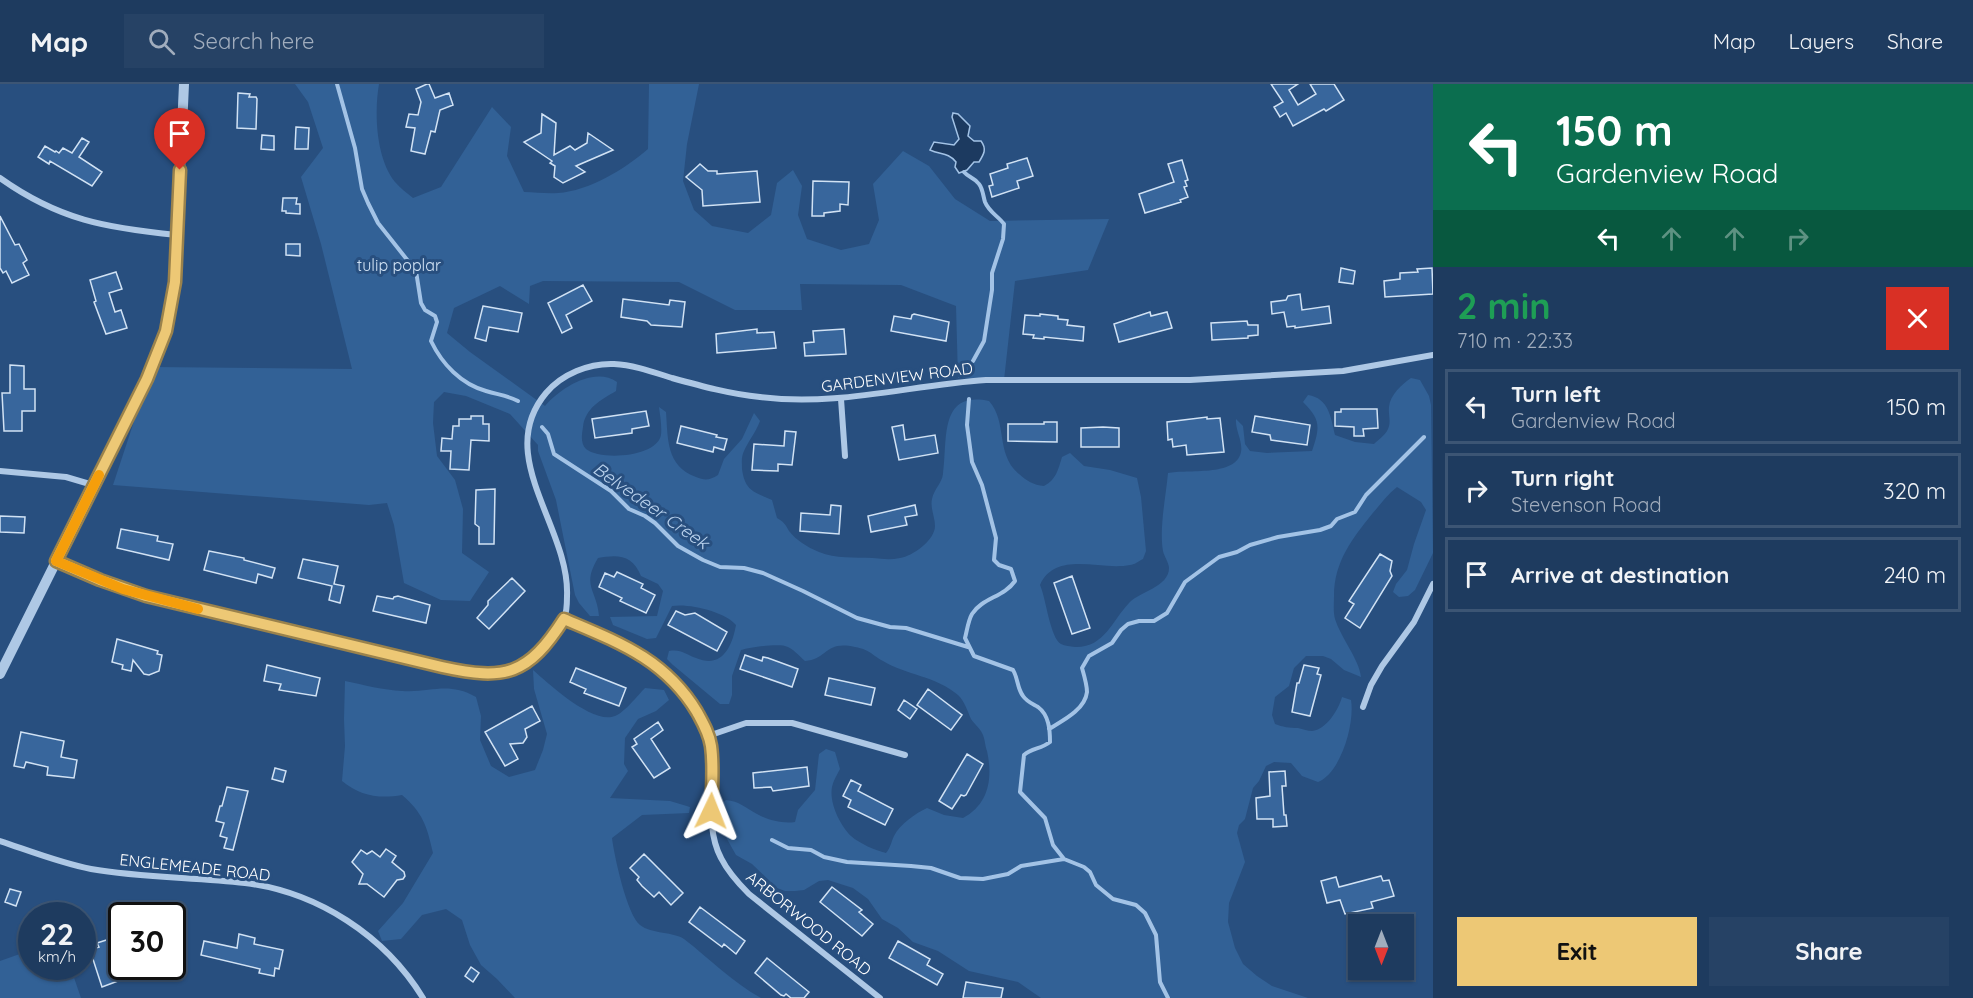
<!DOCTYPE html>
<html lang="en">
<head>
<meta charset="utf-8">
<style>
  :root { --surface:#1e3b5f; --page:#264265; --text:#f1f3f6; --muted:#a1adbd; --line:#3c5574; --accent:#edc875 }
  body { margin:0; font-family:Quicksand,sans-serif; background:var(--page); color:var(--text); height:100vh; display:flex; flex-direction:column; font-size:22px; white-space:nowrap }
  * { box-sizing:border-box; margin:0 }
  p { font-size:20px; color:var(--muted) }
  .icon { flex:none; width:33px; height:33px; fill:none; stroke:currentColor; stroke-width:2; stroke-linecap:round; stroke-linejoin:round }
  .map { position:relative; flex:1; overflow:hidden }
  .side { display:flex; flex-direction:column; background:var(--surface); width:540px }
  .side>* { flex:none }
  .banner { background:#0b6e4f; color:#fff; overflow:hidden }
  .needle { width:39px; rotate:180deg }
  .controls { position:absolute; left:1348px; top:830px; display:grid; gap:12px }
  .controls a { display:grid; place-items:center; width:66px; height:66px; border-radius:0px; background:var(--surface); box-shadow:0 2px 4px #0004,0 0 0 2px var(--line); font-size:30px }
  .speed { position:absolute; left:18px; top:818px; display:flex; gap:12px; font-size:30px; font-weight:700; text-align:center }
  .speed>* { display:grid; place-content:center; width:78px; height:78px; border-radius:50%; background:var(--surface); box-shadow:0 2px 4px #0004,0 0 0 2px var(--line); line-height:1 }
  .speed small { font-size:15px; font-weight:400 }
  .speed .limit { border:3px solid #111; border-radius:9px; background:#fff; color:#111 }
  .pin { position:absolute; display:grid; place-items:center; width:51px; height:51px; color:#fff; margin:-62px -26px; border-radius:50% 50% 50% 0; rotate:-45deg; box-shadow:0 0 6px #0007 }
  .pin .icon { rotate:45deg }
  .me { position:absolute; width:66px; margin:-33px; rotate:2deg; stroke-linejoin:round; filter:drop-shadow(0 0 4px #0008) }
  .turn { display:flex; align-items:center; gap:21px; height:126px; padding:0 24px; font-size:27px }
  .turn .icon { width:78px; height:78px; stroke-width:2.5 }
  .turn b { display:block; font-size:42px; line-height:51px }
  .lanes { display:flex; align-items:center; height:57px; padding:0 24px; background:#0003; justify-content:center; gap:30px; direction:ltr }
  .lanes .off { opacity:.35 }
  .round { display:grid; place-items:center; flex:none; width:63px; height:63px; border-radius:0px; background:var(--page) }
  .summary { display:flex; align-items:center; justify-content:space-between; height:102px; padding:0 24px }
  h1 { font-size:36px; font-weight:700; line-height:45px; color:#1e9e55 }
  .cta { display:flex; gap:12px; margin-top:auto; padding:12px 24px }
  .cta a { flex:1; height:69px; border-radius:0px; background:var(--accent); color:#111; font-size:24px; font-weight:700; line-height:69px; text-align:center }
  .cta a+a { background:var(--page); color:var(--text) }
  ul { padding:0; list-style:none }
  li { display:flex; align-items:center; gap:18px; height:75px; margin:0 12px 9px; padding:0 12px; border:3px solid var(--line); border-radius:0px }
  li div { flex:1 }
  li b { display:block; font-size:22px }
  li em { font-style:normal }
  header { display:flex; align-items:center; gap:36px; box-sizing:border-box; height:84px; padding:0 30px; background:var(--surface); border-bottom:2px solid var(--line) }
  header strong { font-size:28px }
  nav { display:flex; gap:33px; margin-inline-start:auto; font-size:21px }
  .search { width:420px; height:54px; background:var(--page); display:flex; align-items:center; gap:15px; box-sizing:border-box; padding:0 21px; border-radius:0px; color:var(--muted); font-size:22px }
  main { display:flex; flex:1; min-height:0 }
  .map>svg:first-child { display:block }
  .green { fill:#326196 }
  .water { fill:#1c3a60; stroke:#a3c3e6; stroke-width:1.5 }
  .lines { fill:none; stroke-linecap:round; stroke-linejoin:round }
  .stream { stroke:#a3c3e6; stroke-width:4 }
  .building { fill:#38669c; stroke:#d1e2f4; stroke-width:1.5 }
  .minor { stroke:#aec8e5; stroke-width:6 }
  .tertiary { stroke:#aec8e5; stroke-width:10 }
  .route-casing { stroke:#9a824c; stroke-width:15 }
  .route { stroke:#edc875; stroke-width:10 }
  .slow { stroke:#f59e0b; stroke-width:10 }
  .labels { text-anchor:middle; stroke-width:6; stroke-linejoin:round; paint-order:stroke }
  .park-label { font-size:16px; fill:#d1e2f4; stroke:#284f7f }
  .street-label { font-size:16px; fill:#fff; stroke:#284f7f }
  .water-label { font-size:18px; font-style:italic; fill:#bad2ed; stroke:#284f7f }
</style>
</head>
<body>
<header>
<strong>Map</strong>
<div class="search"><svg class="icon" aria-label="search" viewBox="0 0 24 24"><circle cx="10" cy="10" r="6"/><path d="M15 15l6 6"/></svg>Search here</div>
<nav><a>Map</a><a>Layers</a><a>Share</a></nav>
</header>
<main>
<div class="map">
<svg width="1433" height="914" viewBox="0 0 1433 914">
  <rect width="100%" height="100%" fill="#284f7f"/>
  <path class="green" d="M295,0H379C374,29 376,74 395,98C400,104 407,109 413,114L441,103L492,23L511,43L507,72L524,108C535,108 547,110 558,109C589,107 625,85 648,65L649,0H699L687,60L683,97L694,126L712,142L748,149L771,131L777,99L793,86L802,102L798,131L807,155L841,166L869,160L879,136L873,100L903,67L929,82L955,115L990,137L1109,135L1088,186L1015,197L1004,296L958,294L956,222L901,201L800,200L802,226H735L679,198L543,197L530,202L529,220L500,202L454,224L447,249L470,268L545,322C560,304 595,282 617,298L616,307C601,316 585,324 583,343C582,350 580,359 586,365C601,377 657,373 661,351C662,342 660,331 659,323L666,328C668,355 666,382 696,393C705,397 710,396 718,391L724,375L742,355L754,329L760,337C756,348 749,356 744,367C741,373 742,379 742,385C745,407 754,408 772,416L777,434C784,438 785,440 789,447C796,456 807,463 819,468C836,475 854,473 873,474C882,475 891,476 900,474C913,472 935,456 935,442C935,433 930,424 932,415C934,405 942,399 943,390C948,357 938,306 989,317C1008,338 995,370 1019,390C1027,397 1033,401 1044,402C1056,396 1058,386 1062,373L1070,369L1084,382L1110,386L1137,394L1141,413L1146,467L1143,475C1139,477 1134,481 1130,481C1100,487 1056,466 1040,501C1046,514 1050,554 1061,560C1065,562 1070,562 1075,563C1104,564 1112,537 1129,519C1139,508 1169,503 1169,484C1169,479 1164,472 1163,467C1159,444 1166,412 1168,389C1187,385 1236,393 1241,368C1243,357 1235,346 1236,335L1243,342L1245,360L1250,367L1267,369L1312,367C1320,343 1321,336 1303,318L1308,311C1329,314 1331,334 1335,351L1355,358L1374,360C1378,356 1384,352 1387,347C1392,339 1388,331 1389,323C1390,311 1402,300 1411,294L1420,296L1429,312L1431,321L1433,469L1415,506L1408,512L1399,513L1393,508L1396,500L1407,486L1414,460L1426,426L1421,418L1397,403C1387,411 1380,421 1372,430C1352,455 1334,478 1334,512C1334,519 1333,527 1335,535C1341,554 1359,575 1361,593L1344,586L1331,575L1323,572H1306L1294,584L1289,602L1275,613L1272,631L1275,640C1283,643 1289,644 1298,644C1303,645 1308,647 1312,647C1326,646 1339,625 1342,613L1351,616C1355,639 1341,689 1318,698L1302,692L1291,679L1274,678L1266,682L1259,697L1253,704L1245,735L1239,741L1237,749L1245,778L1229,819L1228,838L1235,864L1243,880L1257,892L1272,902L1308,914H1041L1018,898L969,887L938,867L913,858L898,844L882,835L868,815L853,804L828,796L819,797L804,806L795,807H785L777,804L752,780L736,771L727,755L718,730L719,722L726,716C739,717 746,724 757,730C767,736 783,740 795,738L798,726L815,706L819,670L826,665L835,668L840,685C837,691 833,697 832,703C829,719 840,741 851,752C860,760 875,766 886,769C891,763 891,758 894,752C900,740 916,729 927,724L944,731L963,734C989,720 993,694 987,667C985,662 985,654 982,649C980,644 974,640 971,635C968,628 964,616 958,611C936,592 906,591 883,577C870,570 871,566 855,563C825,556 828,575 805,577C799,572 793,564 785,562C775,560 751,563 741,566L732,592V611L729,620H720L673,581L667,575L669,567C682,565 684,570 696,574C722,585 732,563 736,541C726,528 689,519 672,522L656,554L647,555L613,541L610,533L657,532L663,507L658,500L641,492C633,471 618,470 598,474C581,502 597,506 599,532H590L579,519L575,511L556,416L538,367V361L510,330L466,312L444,308L434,318L433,339L437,372L455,396L463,425L462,469L489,488L470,517L441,516L404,499L394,441L387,419L369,421L113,401L152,283L352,285L321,160L301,93L323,64L308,18Z
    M533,586C549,600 593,641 615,632C624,629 638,611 645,604L664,606L669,616L656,627L638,635L625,654L624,680L628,687L610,714L670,717L690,723L689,729L642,731L612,754C614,771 627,831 640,841C651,850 675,848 684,855C710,875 732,898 761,914H515L497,895L481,881L470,861L462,836L446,825L422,831L401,855L382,857L378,847L403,819L433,769C427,742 423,729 402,711C379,715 360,712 342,697L345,662L344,635L345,597C364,601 383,606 402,607C432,609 447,597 476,613L481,632L480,656L491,682L509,693L535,686L543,666L547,650L534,605Z
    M31,866L32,882H70L81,914H0V877Z"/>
  <path class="water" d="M953,29L958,30L970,42L968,52L974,57H981C987,65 984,70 979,78H974L967,86L959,89L955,83L956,78C948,68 940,71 930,66L934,58L954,61L959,55L952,33Z"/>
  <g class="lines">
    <path class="stream" d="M337,0L355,64L362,105L368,119L378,139L416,187L421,219L425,226L435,232L437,238L431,257C442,280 461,300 486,307C499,311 506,311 518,317
      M964,88C969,94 975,94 979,100C983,105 983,112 985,118C989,128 998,132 1004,140L1003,155L992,189V206L984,257L973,277
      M969,315L967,341L972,378L982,401L996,454L994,476L999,481L1011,485L1015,497C1004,513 982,514 972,530C968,537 967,547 965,554L974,572L1013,586C1018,594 1017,604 1023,612C1027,618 1033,620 1038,623C1049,631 1050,646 1050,658C1041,665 1032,664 1024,671L1020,708L1045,734L1053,761L1064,775L1084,783L1090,788L1096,801L1113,815L1136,821L1145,829L1156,851L1160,898L1168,914
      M542,343L548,350L554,370L611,407L629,425L645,432L655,439L678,462L703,476L720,483L744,484L763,489L803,507L857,534L890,543L906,544L968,563
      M1049,645C1062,637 1085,626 1087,608C1087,601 1084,591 1082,584L1089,572L1112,559L1121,546L1128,540L1139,537H1154L1167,529L1185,498L1219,473L1237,468L1250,461L1278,453L1320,446L1331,442L1337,435L1355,428L1366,411L1424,353
      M772,756L788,764L811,766L824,773L847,778L911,782L931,784L960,794L983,795L1008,790L1021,782L1064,775"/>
  </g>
  <path class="building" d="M427,0H429L435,14L449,9L453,21L440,26L435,48L431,47L425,70L411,67L415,44L406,43L409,30L418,31L421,18L416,5Z
    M1271,0H1298L1289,6L1298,21L1316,10L1310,0H1334L1344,16L1326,27L1324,25L1293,42L1286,29L1280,33L1274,23L1283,18Z
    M238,9L250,10L249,13H256L257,15L256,45L237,44Z
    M542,30L556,39L554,71L570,62L575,66L587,59L588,49L613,66L576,82L585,88L563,99L554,93L555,82L550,79L552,77L524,58L541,49Z
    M296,43L309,44L308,65H295Z
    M262,51L274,52V66L261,65Z
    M82,54L89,58L79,73L102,88L92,102L50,77L49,80L38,73L45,62L55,68L56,67L59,69L63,64L72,69Z
    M1027,74L1033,92L1017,97L1019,104L992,113L989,102L993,101L990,90L1008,84L1007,80Z
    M1182,76L1188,96L1185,97L1187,102L1184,103L1188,113L1180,116L1181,118L1145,129L1139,110L1174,98L1168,80Z
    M700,80L708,87H717V90L757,87L760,118L703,122L702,106L686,93Z
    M813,97L849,98L848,121L840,120V127L824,129V132H812Z
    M283,114H297L296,120H300V130L286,129V127H282Z
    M0,132L15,161L19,160L27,176L23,179L29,191L12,199L6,187L3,189L0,184Z
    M286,160H300V172L286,171Z
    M1341,184L1355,187L1353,200L1339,198Z
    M1432,184L1433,210L1385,213L1384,197L1400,195V189L1418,188L1417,185Z
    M116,188L122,205L109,209L115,228L121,226L127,244L106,250L94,218L96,217L90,196Z
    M583,201L592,217L566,231L572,244L562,249L548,219Z
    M1300,210L1302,226L1329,222L1331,239L1295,244V242L1287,243L1284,228L1272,230L1271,218L1286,216L1288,212Z
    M623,215L669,221L670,216L685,218L682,243L651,241L647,237L621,233Z
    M483,222L522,229L518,248L489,243L486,257L475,254Z
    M1150,228L1151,232L1167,228L1172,244L1119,258L1114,240Z
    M914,230L949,238L946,257L891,247L894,232L911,235L912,231Z
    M1040,230L1058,232V235L1068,236L1067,241L1084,243L1083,257L1044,253V255L1033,254L1034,251L1023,250L1025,231L1040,232Z
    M1247,237L1248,241H1258V251L1248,252V254L1212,256L1211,239Z
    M757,245V249L774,248L776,264L717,269L716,250Z
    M844,245L846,270L805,272L804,259L814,258L813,247Z
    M10,281L24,282V305H35V327H22V347H4L2,309H10Z
    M1341,325H1377L1378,344L1363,345L1364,352H1354V343L1335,342V328H1341Z
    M646,327L649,342L632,345V349L595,354L592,335Z
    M471,332H483V340H489V357L471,356L469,386L450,385L451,367H441L442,354L452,355L453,342H459V335H471Z
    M1255,332L1310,341L1307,361L1271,356L1270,351L1252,348Z
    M1207,333V335L1220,334L1224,368L1187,371L1186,361L1173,363L1172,355L1168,356L1167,338Z
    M1044,338H1057V358L1008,357V340H1044Z
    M903,341L905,356L935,351L938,369L899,376L892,343Z
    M681,342L717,351L716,353L727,355L724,366L714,363L713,368L677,359Z
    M1103,343L1119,344V363H1081V344Z
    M785,347L796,348L792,381L778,380V387L752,386L754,360L784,362Z
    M495,405L494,460H479V443L475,440L476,406Z
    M831,421L841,422L839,450L800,447L801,429L830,431Z
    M915,421L917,431L905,433L907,441L871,448L868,432Z
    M0,432L25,433L24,449L0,448Z
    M121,445L158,452L157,457L173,460L169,476L117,464Z
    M209,467L244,474V476L275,484L272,494L258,490L256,499L204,486Z
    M1380,470L1392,477L1390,487L1392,492L1360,544L1345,534L1354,520L1349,517Z
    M303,475L338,482L334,500L344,502L340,519L329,516L332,502L298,494Z
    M617,488L643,500L641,504L655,511L646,529L620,517L622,514L599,503L605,489L614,493Z
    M1072,492L1090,544L1072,550L1054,499Z
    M512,494L525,507L489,545L477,534L488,521V517Z
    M377,512L393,515L394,513L398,512L430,521L426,539L373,527Z
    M676,527L685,531L695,529L727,548L717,567L668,541Z
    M117,555L158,567L157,570L162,571L159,587L149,591L144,590L133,576L131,587L122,585L123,581L112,578Z
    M745,571L762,577L763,573L768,574L798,585L792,603L740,585Z
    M267,581L320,594L316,612L279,606L281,600L264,597Z
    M1304,581L1319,584L1317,590L1321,591L1310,632L1292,628L1297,599H1299Z
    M576,584L626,604L619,622L584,609L586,605L570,598Z
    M829,594L875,604L871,621L825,611Z
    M928,605L962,631L951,646L917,621Z
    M904,616L917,625L910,635L898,626Z
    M532,622L540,637L525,645L527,653L523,659L510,660L518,675L505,682L485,648Z
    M658,638L663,646L651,655L670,684L654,694L632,663L637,660L634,655Z
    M21,648L64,657L61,673L77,676L74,694L47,691L48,683L26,678L24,684L14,682Z
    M967,670L983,680L966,711L964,712L961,711L952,725L939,717Z
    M807,683L809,702L773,707L771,703L754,704L753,689Z
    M275,684L286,687L283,698L272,695Z
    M1285,687L1286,702H1282L1284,731H1286L1287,742L1273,743V735H1257L1256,714L1270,712L1269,688Z
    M851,696L861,701L858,707L893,725L885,741L848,723L851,716L843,712Z
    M227,703L248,707L233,766L224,764L227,754L220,752L224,739L216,737L220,722H222Z
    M386,765L396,772L392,778L404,788L405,792L403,795L397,796L384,813L367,800H359L363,790L352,778L361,766L367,770L372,767L380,773Z
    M644,770L683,809L671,821L659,808L654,813L642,802L637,796L639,793L630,784Z
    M1381,792L1383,797L1389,796L1394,812L1371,818L1373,824L1345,830L1340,816L1327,819L1321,797L1336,793L1339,803Z
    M832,803L862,826L859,828L873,840L862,852L820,818Z
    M10,805L21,808L16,822L5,818Z
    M700,823L745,857L736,870L724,860L722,863L689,838Z
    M22,842L32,846L29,855L18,852Z
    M239,850L255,854L254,860L283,866L279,885L275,884L274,892L259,889L260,885L201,871L204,857L237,864Z
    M122,851V884L115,887L118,897L102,903L90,866L99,863L97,859Z
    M898,857L930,875L927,881L943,890L937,901L889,874Z
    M767,874L809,908L804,914H791L786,910L784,912L781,911L755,889Z
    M471,883L479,889L473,898L465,892Z
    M966,898L1003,904L1001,914H963Z"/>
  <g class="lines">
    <path class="minor" d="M0,94C59,136 106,144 177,151
      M841,315L845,372
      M0,387L66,393L93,401
      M56,477L100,496L145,512L443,583C481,591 510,598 539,567C548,558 559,546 564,535C567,528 567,519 567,512C570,443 493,372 546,309C562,290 589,279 614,280C634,281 653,288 672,294C701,302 730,310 760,313C837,323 910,301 986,296H1190L1343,287L1433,271
      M564,535C615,556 654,570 688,616C698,629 708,644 710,661C717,698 703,740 721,774C728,788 738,799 749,810L880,914
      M1363,623L1371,601L1382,582L1414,538L1433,500
      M708,652L746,639H792L905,671
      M0,757C30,767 60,779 91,785C142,794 194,793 245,799C318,808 385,852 423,914"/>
    <path class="tertiary" d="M0,590L147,295L166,247L175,198L184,0"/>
  </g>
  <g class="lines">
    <g class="route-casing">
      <path id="route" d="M180,86L175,198L166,247L147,295L56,477L100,496L146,512L442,583C506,597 528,591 564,535C618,558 665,575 697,628C703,639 709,649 711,662C714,683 712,705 711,727"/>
    </g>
    <use href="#route" class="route"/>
    <path class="slow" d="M99,391L56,477L123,505L198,525"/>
  </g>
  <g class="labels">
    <g class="park-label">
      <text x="399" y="187">tulip poplar</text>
    </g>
    <g class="street-label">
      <text transform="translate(897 293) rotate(-7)" y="6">GARDENVIEW ROAD</text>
      <text transform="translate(195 783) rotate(6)" y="6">ENGLEMEADE ROAD</text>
      <text transform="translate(809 839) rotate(39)" y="6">ARBORWOOD ROAD</text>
    </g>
    <g class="water-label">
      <text transform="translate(651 422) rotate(35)" y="6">Belvedeer Creek</text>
    </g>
  </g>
</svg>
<div class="controls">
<a><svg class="needle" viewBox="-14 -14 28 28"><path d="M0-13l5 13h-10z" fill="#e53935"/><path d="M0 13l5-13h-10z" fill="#a1adbd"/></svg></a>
</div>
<div class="speed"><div>22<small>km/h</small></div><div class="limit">30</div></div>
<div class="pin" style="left:180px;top:86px;background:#d93025"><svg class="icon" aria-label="arrive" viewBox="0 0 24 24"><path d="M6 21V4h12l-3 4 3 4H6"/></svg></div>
<svg class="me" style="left:711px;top:727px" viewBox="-20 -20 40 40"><path d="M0-17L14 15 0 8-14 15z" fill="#edc875" stroke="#fff" stroke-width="4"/></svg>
</div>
<section class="side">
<div class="banner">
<div class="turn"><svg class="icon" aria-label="left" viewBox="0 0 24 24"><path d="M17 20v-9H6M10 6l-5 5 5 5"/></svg><div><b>150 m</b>Gardenview Road</div></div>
<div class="lanes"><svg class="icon" aria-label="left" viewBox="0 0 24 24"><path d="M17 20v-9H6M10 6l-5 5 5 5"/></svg><svg class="icon off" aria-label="ahead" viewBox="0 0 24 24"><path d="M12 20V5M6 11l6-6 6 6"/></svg><svg class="icon off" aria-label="ahead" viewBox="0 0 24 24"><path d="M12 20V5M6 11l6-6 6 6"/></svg><svg class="icon off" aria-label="right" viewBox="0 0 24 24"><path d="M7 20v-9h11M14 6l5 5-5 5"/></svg></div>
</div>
<div class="summary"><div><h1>2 min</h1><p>710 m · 22:33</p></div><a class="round" style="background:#d93025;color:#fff"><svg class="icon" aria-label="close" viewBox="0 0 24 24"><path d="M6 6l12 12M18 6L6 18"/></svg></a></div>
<ul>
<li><svg class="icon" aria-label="left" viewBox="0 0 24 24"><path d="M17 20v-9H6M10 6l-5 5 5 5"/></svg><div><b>Turn left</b><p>Gardenview Road</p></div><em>150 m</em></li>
<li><svg class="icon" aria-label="right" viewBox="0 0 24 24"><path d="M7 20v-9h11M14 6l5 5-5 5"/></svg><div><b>Turn right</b><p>Stevenson Road</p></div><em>320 m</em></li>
<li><svg class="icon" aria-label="arrive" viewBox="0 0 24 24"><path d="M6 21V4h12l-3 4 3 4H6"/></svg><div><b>Arrive at destination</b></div><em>240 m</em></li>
</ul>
<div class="cta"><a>Exit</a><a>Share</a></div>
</section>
</main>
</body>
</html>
